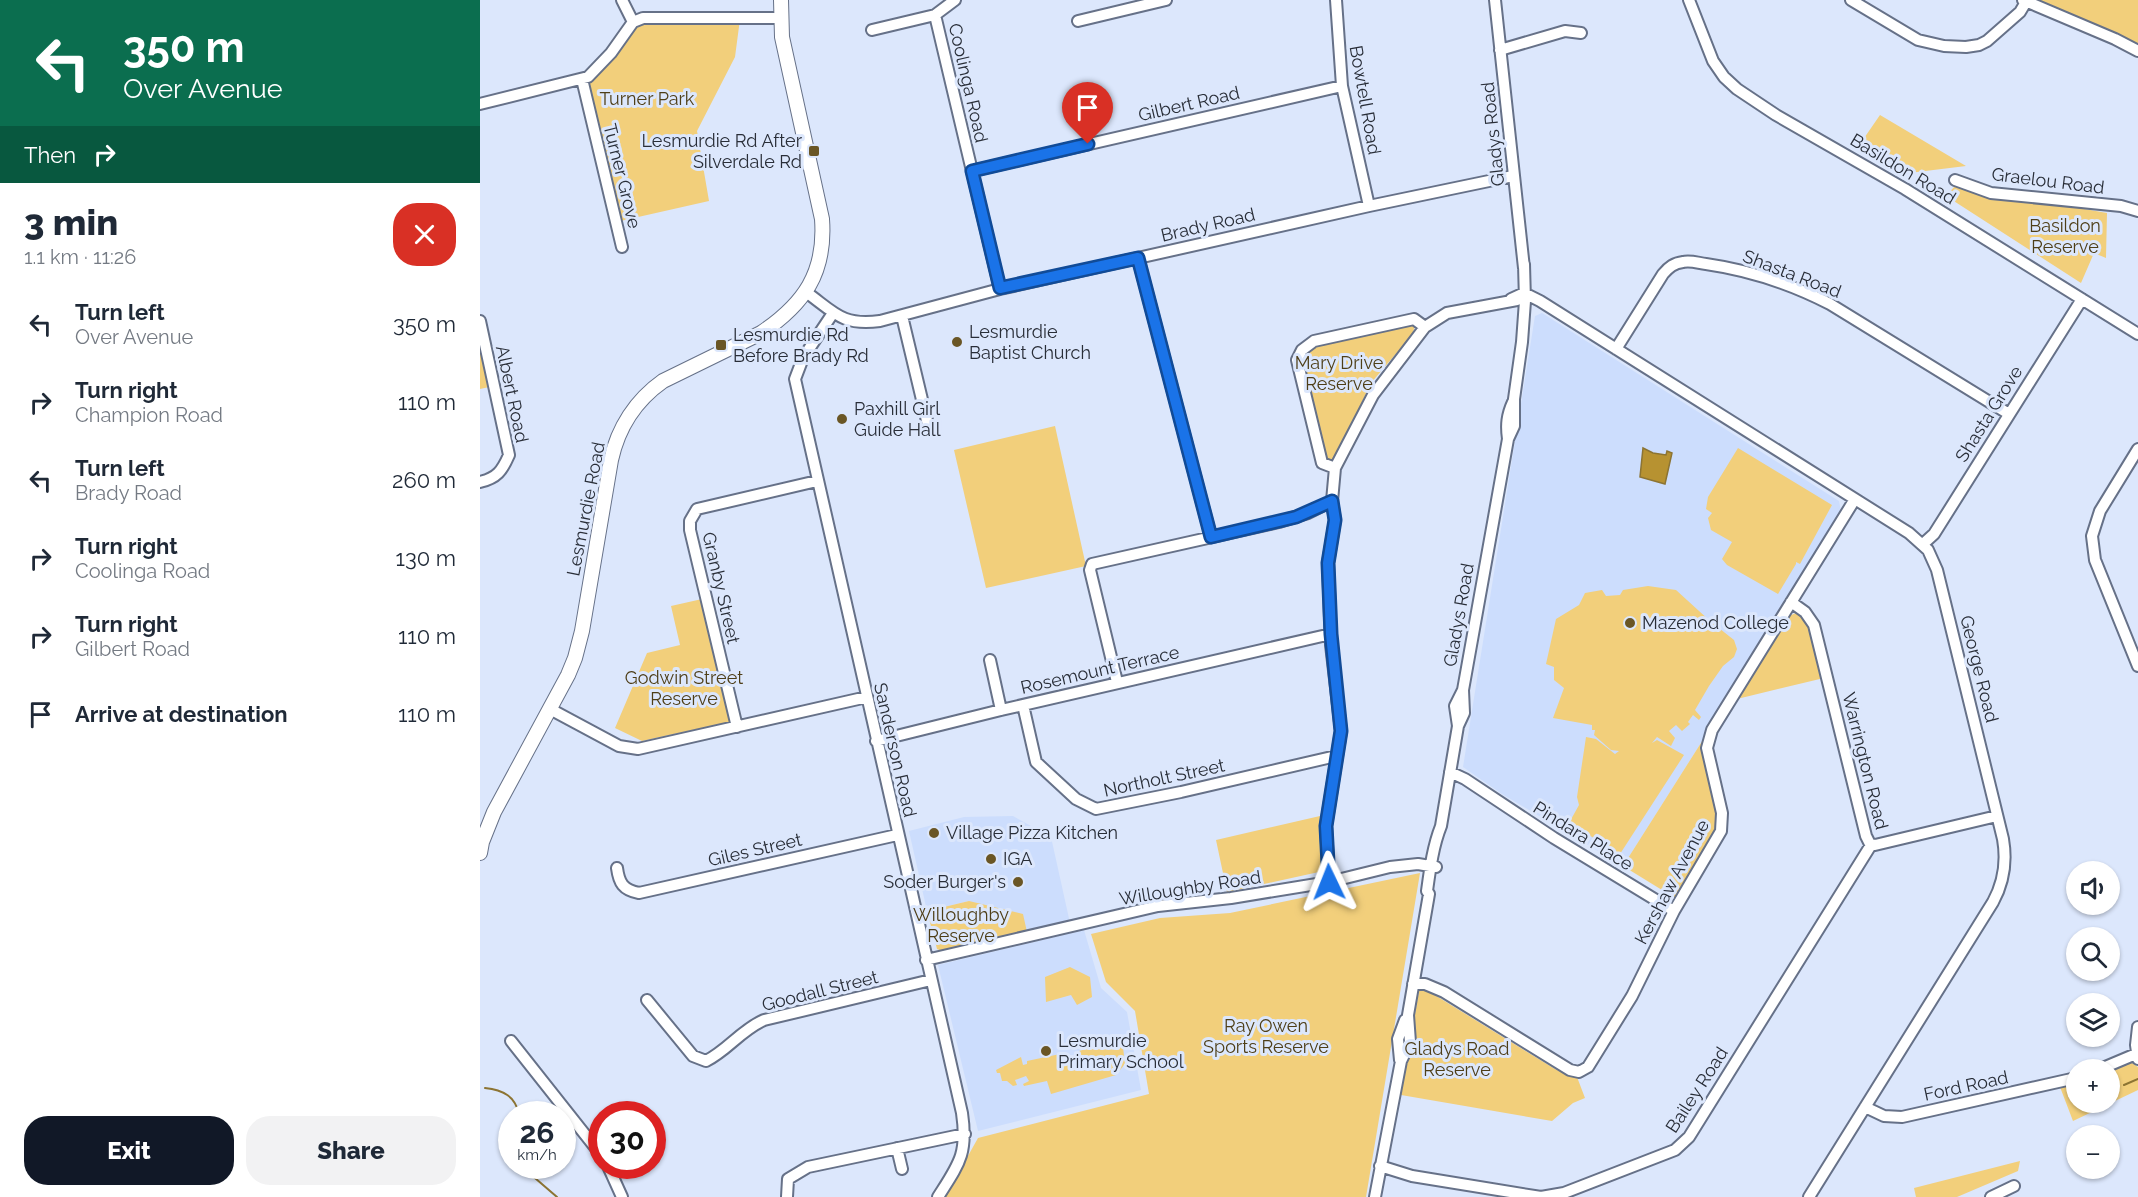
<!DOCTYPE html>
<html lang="en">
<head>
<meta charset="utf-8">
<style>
  :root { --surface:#fff; --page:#f2f2f3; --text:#1f2937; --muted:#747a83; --accent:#111827 }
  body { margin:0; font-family:Raleway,sans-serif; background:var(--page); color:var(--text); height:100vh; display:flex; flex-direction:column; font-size:22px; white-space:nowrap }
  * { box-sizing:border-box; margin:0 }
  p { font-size:20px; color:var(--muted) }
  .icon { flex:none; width:33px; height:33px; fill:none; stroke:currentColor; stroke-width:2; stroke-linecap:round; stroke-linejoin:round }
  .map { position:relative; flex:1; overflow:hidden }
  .sheet { display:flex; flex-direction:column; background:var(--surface); width:480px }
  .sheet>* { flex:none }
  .top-card { background:#0b6e4f; color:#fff; overflow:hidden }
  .fabs { position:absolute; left:1586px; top:861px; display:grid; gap:12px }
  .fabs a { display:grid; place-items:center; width:54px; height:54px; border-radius:50%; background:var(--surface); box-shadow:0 2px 4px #0004; font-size:30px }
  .speed { position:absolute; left:18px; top:1101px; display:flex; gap:12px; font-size:30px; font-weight:700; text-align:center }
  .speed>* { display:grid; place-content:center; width:78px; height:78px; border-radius:50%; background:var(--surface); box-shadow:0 2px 4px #0004; line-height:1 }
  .speed small { font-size:15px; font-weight:400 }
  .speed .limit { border:9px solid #d22; background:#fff; color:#111 }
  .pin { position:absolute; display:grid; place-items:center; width:51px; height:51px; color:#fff; margin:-62px -26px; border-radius:50% 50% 50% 0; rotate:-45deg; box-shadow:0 0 6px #0007 }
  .pin .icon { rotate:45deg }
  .me { position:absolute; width:66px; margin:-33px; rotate:358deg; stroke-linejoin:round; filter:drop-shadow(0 0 4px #0008) }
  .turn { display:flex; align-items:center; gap:21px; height:126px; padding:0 24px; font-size:27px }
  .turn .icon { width:78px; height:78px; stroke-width:2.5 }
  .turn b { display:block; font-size:42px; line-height:51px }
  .then { display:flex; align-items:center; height:57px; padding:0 24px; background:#0003; gap:12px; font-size:22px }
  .round { display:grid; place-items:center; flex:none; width:63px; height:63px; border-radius:24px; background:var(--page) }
  .overview { display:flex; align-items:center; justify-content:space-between; height:102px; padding:0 24px }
  h1 { font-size:36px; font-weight:800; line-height:45px }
  .button { display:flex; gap:12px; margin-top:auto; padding:12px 24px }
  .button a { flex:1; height:69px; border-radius:24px; background:var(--accent); color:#fff; font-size:24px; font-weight:800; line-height:69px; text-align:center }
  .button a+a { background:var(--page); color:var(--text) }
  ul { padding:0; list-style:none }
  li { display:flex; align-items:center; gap:18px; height:78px; padding:0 24px }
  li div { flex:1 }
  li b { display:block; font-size:22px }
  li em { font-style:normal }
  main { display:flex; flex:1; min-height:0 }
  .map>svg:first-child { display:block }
  .built { fill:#ccddfd }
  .green { fill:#f2cf7b }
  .water { fill:#b79231; stroke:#8c7433; stroke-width:1.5 }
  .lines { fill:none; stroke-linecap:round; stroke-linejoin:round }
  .stream { stroke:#8c7433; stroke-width:2 }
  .minor-casing { stroke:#667188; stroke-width:14 }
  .major-casing { stroke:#667188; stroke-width:16 }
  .minor { stroke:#fff; stroke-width:10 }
  .major { stroke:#fff; stroke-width:14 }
  .route-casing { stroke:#114b97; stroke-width:15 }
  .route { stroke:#1a73e8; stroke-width:10 }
  .poi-dot { fill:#6a5625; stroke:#dce7fc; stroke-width:2 }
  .labels { text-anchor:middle; stroke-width:6; stroke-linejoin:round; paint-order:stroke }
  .street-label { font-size:18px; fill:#292e38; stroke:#dce7fc }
  .park-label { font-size:18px; fill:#4e3e17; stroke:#dce7fc }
  .poi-label { font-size:18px; fill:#292e38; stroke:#dce7fc; text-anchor:start }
</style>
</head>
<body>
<main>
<section class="sheet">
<div class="top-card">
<div class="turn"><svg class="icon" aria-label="left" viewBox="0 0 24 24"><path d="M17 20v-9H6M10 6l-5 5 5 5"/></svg><div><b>350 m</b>Over Avenue</div></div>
<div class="then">Then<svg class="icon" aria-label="right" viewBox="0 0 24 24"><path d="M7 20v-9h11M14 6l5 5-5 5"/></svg></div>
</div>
<div class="overview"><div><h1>3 min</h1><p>1.1 km · 11:26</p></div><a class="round" style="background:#d93025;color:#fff"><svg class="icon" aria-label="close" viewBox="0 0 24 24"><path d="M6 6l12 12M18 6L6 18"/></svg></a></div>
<ul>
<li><svg class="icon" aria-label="left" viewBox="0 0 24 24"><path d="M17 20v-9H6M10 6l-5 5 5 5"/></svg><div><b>Turn left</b><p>Over Avenue</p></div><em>350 m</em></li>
<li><svg class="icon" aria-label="right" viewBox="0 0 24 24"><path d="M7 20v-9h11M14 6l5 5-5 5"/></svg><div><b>Turn right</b><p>Champion Road</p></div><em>110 m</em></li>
<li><svg class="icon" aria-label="left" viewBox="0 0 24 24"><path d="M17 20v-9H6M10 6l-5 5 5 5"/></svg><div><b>Turn left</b><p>Brady Road</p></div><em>260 m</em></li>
<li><svg class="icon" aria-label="right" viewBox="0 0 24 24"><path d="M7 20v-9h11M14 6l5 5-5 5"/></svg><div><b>Turn right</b><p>Coolinga Road</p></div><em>130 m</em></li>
<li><svg class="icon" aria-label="right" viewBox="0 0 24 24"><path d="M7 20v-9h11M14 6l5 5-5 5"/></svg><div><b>Turn right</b><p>Gilbert Road</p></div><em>110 m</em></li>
<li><svg class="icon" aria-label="arrive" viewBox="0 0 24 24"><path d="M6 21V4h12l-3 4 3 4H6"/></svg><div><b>Arrive at destination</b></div><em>110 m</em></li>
</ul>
<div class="button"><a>Exit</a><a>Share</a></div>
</section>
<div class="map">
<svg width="1658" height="1197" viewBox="0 0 1658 1197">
  <rect width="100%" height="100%" fill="#dce7fc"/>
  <path class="built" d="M1062,313L1359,501L1361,511L1226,735L1143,866L1022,794L983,767L1055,316Z
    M533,816L571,837L590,923L547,932L489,901L447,911L429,831L484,817Z
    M604,930L621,988L647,1012L661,1090L498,1131L458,965Z"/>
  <path class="green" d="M1551,0H1658V47Z
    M260,19L255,57L217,131L229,201L136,222L102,79L153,22Z
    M1400,115L1486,166L1429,173L1380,144Z
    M1475,186L1627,213L1626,258L1614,253L1601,283L1466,196Z
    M0,321L14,386L0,389Z
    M931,324L935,326L932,335L891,383L856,456L853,460L849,462L846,459L844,451L823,361L824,355L833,346Z
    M575,426L606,566L506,588L474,450Z
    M1258,448L1352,505L1320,564L1316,562V564L1298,594L1247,565L1242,559L1252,542L1231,530L1228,518L1232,513L1226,509L1228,497Z
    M1168,586L1196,590L1230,621L1254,640L1257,649L1254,657L1243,666L1229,686L1215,710L1221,717L1219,720L1213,715L1208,722L1210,724L1202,731L1196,725L1189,731L1195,738L1191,746L1177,737L1172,743L1177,740L1204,755L1140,854L1089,823L1099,805L1097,797L1106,737L1116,739L1135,754L1139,751L1131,750L1114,735L1115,730H1112V725L1073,718L1084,688L1074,680V667L1066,664L1076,619L1099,605L1105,593L1122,590L1126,596L1140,595L1143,590Z
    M231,597L258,720L162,741L135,728L167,653L200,645L191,606Z
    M1318,612L1327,619L1344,678L1257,699L1309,616Z
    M1226,735L1243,823L1195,898L1143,866Z
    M840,816L839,832L848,870L747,892L736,840Z
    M940,873L886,1197H465L498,1138L669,1094L655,1011L626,982L611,934L680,918L750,913Z
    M489,901L543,914L547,932L462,951L457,949L447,911Z
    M590,967L610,977L612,997L597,1005L591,995L566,1002L565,977Z
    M945,989L1075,1069L1089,1076L1097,1077L1105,1098L1093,1103L1072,1121L921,1095L926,1064L934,1044L932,1031L939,991Z
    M638,1040L643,1047L645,1064L636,1075L571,1094L567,1081L544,1086L543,1084L549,1081L546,1076L535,1080L537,1085L533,1086L527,1081H522L520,1073H517L516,1070L541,1057L543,1065L547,1064V1061L580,1054L582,1062L601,1058L599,1051Z
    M1649,1061L1658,1067V1090L1593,1121L1580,1087L1596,1082V1102H1629V1070Z
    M1540,1161L1538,1171L1477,1197H1436L1434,1188Z"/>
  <path class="water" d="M1163,448L1173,453L1186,455L1187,451L1192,453L1185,484L1160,477Z"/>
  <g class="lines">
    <path class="stream" d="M1644,1085L1658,1079
      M5,1088C23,1090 35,1096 39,1114
      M32,1137L29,1142L32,1148
      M41,1166L77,1197"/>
    <g class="minor-casing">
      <path id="minor" d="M142,0L153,22L163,18H300
        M475,0L455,15L520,289
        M856,0L862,86L889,206
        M1015,0L1044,268
        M1209,0L1233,61L1244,77L1257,89L1296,115L1425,189L1658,334
        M1371,0L1438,40L1464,46L1486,47L1499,45L1507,41L1540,12L1546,2
        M1543,0L1635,39L1658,51
        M598,21L686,0
        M392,30L455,15
        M1020,50L1085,31L1101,33
        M102,79L142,247
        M0,104L108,77L131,53L153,22
        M492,171L862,86
        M1475,180L1511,193L1641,206L1658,211
        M658,258L731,537
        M326,292C355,313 362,326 400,321L520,289L889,206L1033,176
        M1031,299L1044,293L1060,301L1429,533L1448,550L1457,570L1523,839C1527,862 1524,882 1513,902L1329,1197
        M353,313L323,358L315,379L482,1113C488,1154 479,1164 458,1197
        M422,316L449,429
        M0,321L29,455C22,471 17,478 0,482
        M1136,349L1183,274C1189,267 1194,263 1203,262C1210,260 1218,263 1226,264C1268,270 1311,284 1350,304L1529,414
        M1028,439C1026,425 1027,415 1033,402
        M1658,449L1620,511L1612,536L1615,560L1658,666
        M855,468L842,463L817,360L822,350L834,341L934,319L945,327
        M1443,544L1454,534L1602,299
        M1311,602L1325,612L1334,625L1386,836L1390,844L1395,845L1517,816
        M510,660L521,710
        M637,682L610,570L612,564L799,522L828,513L852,501
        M543,705L556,762L596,799L616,809L701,792L856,756
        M70,709L139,746L158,749L387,697
        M978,726L975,706L983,690
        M257,727L210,530V521L217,509L337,481
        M396,741L521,710L851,634
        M970,772L985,779L1074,838L1194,911
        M137,868C139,883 143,890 159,893L417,835
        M849,882L846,826L861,731L851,645L848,563L855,520L852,501L855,468L893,395L945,327L967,313L1037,300
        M446,960L678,906L751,898L849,882L910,867L938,864L956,867
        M933,984H945L964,992L1090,1070L1099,1072L1108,1067L1152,996L1194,911L1241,831L1242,813L1227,748L1232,730L1375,499
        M167,1000L213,1056L226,1061C248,1050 261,1030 284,1020L451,980
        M31,1041L122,1156
        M1658,1059L1656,1045L1658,1027
        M920,1060L918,1039L925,1020
        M1618,1070L1656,1054
        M1385,1107L1404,1116L1422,1117L1596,1078
        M417,1148L422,1169
        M128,1166L142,1197
        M900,1166L932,1176L1061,1197L1084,1193L1195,1150L1209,1137L1391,845
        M307,1197L308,1179L328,1167L485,1134
        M895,1197L921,1061L930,1042L928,1015L949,894L947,891C950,869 953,846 961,826L978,726L984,713L983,690L1028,439L1034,426V399L1042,342L1045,301L1044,264
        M1511,1197L1534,1186"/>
    </g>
    <g class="major-casing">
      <path id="major" d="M0,853L2,842L14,812L88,675L95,658L102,631L131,460C138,428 156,400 183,381L281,333C324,304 346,273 342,219L302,37L301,0"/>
    </g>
    <use href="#minor" class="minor"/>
    <use href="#major" class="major"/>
  </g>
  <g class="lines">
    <g class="route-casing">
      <path id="route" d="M608,144L492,171L520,288L658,258L731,537L816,517L852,501L855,520L848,563L851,634L861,731L846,826L849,882"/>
    </g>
    <use href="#route" class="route"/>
  </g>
  <g class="poi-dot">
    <rect x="328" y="145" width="12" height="12" rx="3"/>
    <circle cx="477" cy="342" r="6"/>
    <rect x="235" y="339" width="12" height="12" rx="3"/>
    <circle cx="362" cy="419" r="6"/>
    <circle cx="1150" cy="623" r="6"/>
    <circle cx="454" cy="833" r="6"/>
    <circle cx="511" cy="859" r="6"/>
    <circle cx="538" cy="882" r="6"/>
    <circle cx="566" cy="1051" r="6"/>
  </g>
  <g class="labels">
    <g class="street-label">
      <text transform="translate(488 83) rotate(77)" y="6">Coolinga Road</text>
      <text transform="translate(885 100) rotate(80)" y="6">Bowtell Road</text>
      <text transform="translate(709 104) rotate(-13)" y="6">Gilbert Road</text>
      <text transform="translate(1013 134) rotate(-96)" y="6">Gladys Road</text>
      <text transform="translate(1423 169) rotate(31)" y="6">Basildon Road</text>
      <text transform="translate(142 176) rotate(76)" y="6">Turner Grove</text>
      <text transform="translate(1568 181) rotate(7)" y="6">Graelou Road</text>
      <text transform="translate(728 225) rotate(-13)" y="6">Brady Road</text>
      <text transform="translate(1312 274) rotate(21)" y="6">Shasta Road</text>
      <text transform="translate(32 394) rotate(78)" y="6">Albert Road</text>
      <text transform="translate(1509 414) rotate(-58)" y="6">Shasta Grove</text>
      <text transform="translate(106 509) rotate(-79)" y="6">Lesmurdie Road</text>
      <text transform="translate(241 588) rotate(77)" y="6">Granby Street</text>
      <text transform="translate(979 615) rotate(-80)" y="6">Gladys Road</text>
      <text transform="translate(1499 669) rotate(76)" y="6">George Road</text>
      <text transform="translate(620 670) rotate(-13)" y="6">Rosemount Terrace</text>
      <text transform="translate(415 750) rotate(77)" y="6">Sanderson Road</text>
      <text transform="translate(1385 761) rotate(76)" y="6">Warrington Road</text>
      <text transform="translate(684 778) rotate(-12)" y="6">Northolt Street</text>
      <text transform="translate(1103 836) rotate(32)" y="6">Pindara Place</text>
      <text transform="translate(275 850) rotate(-13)" y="6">Giles Street</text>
      <text transform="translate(1192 882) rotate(-62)" y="6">Kershaw Avenue</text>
      <text transform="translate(710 888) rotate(-9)" y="6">Willoughby Road</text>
      <text transform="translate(340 991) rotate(-14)" y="6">Goodall Street</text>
      <text transform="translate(1486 1086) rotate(-12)" y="6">Ford Road</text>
      <text transform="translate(1217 1090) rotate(-57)" y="6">Bailey Road</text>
    </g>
    <g class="park-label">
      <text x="167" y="105">Turner Park</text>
      <text x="1585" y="232">Basildon<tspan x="1585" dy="21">Reserve</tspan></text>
      <text x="859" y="369">Mary Drive<tspan x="859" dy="21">Reserve</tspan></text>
      <text x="204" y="684">Godwin Street<tspan x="204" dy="21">Reserve</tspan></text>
      <text x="481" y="921">Willoughby<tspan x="481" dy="21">Reserve</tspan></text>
      <text x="786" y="1032">Ray Owen<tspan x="786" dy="21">Sports Reserve</tspan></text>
      <text x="977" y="1055">Gladys Road<tspan x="977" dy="21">Reserve</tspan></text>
    </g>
    <g class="poi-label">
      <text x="322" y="147" text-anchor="end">Lesmurdie Rd After<tspan x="322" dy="21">Silverdale Rd</tspan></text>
      <text x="489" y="338">Lesmurdie<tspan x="489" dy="21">Baptist Church</tspan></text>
      <text x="253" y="341">Lesmurdie Rd<tspan x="253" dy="21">Before Brady Rd</tspan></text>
      <text x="374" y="415">Paxhill Girl<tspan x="374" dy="21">Guide Hall</tspan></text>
      <text x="1162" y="629">Mazenod College</text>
      <text x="466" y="839">Village Pizza Kitchen</text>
      <text x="523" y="865">IGA</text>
      <text x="526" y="888" text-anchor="end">Soder Burger's</text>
      <text x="578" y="1047">Lesmurdie<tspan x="578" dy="21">Primary School</tspan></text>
    </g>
  </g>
</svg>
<div class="fabs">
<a><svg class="icon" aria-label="sound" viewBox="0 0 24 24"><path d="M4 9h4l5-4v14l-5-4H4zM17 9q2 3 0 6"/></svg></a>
<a><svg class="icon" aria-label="search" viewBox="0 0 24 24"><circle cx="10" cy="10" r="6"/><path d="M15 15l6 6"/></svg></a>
<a><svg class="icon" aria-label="layers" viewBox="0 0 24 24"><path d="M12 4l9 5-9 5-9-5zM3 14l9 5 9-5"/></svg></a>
<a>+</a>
<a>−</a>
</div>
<div class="speed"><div>26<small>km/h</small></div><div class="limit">30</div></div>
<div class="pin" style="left:608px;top:144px;background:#d93025"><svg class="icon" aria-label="arrive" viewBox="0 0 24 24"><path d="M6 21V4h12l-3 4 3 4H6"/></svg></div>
<svg class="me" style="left:849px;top:882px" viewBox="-20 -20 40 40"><path d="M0-17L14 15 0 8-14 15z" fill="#1a73e8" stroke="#fff" stroke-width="4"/></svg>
</div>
</main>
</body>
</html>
